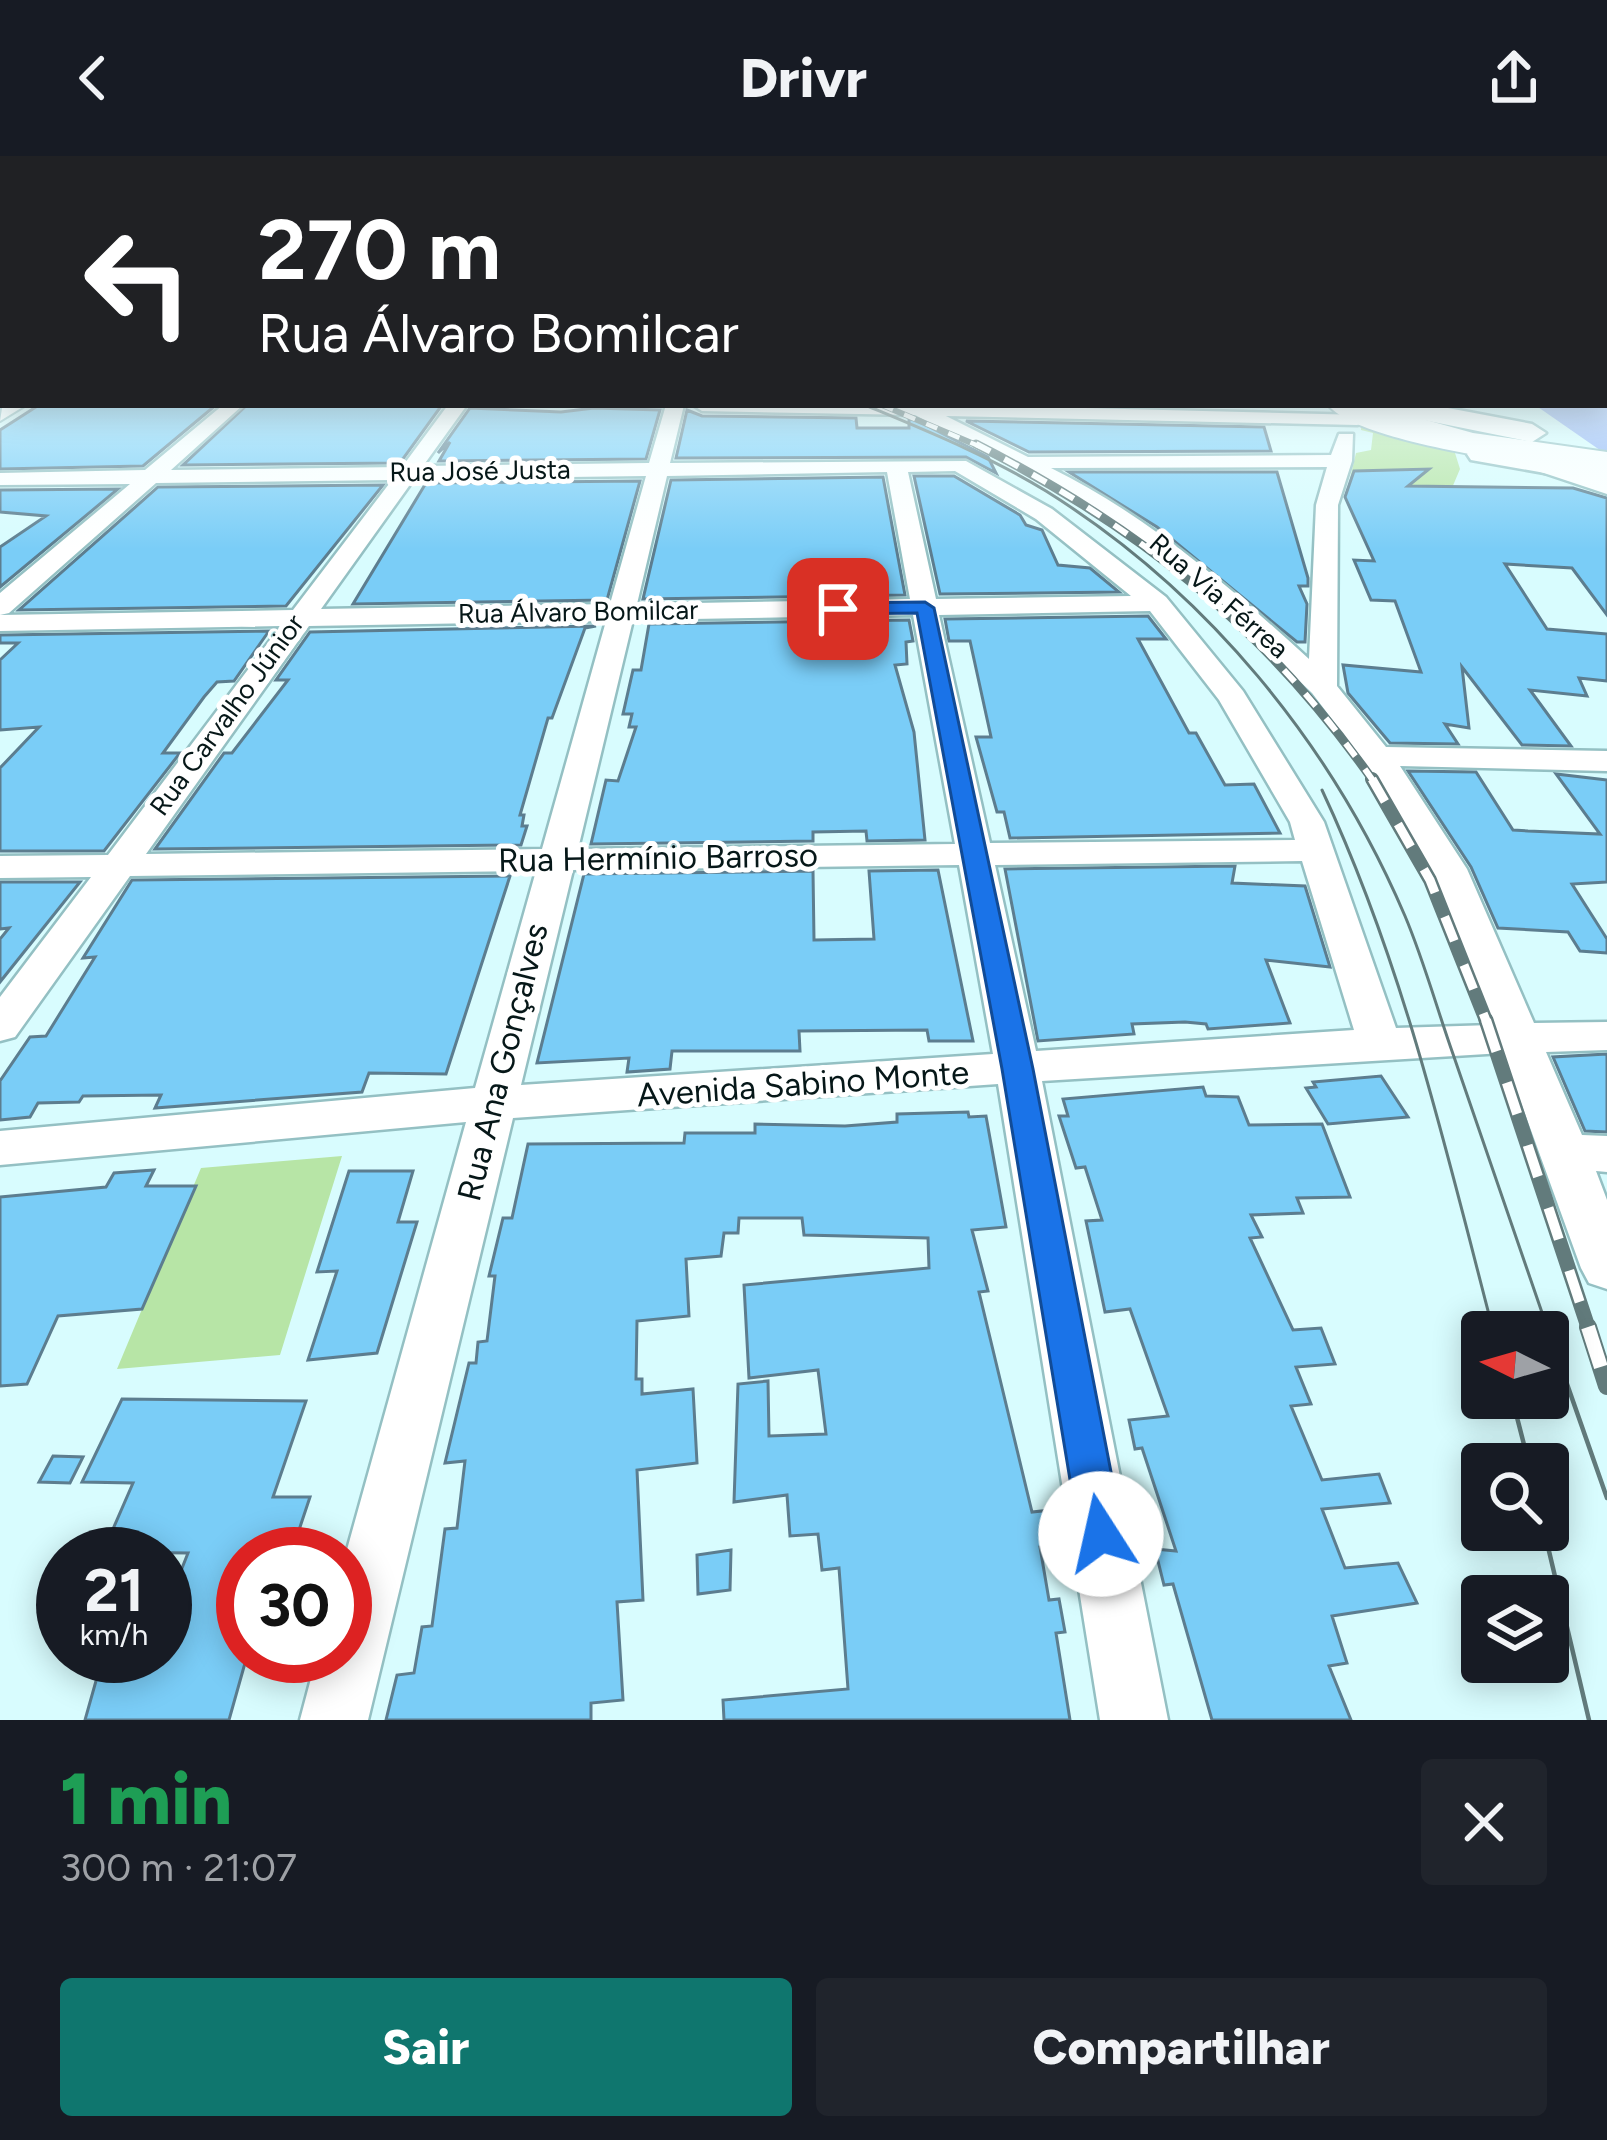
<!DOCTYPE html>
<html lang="pt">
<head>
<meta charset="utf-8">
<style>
  :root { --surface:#171b24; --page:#20242c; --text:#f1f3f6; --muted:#9ea1a6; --accent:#0f766e }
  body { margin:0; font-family:Figtree,sans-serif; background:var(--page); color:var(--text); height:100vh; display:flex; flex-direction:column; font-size:45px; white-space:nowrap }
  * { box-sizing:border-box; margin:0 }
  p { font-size:39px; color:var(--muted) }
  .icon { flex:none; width:66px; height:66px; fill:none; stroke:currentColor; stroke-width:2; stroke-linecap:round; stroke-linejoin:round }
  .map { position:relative; height:1564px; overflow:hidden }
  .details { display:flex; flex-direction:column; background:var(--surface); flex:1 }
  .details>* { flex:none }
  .banner { position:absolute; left:0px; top:0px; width:1608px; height:252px; box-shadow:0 6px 30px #0003; background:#202124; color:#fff; overflow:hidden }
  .needle { width:78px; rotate:275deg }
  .tools { position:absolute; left:1461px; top:1155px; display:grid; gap:24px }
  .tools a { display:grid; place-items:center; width:108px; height:108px; border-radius:12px; background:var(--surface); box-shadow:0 6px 30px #0003; font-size:60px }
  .speed { position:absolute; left:36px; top:1371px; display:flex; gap:24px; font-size:60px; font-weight:700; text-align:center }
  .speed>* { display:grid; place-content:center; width:156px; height:156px; border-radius:50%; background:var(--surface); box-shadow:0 6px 30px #0003; line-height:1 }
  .speed small { font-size:30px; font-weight:400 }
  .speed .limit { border:18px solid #d22; background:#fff; color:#111 }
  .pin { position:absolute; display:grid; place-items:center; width:102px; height:102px; color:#fff; margin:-51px; border-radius:24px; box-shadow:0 6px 18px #0006 }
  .me { position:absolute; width:132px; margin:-66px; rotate:350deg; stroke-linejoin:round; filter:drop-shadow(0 0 9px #0008) }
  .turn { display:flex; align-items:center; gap:42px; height:252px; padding:0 60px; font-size:54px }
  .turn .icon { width:156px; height:156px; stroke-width:2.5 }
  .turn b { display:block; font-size:84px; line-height:102px }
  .round { display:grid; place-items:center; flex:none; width:126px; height:126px; border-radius:12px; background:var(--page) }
  .head { display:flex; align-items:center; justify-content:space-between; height:204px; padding:0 60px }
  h1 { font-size:72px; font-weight:800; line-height:90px; color:#1e9e55 }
  .cta { display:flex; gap:24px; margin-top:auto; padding:24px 60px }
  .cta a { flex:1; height:138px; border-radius:12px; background:var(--accent); color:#fff; font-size:48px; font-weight:800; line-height:138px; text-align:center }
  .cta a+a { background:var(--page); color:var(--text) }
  header { display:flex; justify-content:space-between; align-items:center; height:156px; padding:0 60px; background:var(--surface); font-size:54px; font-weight:800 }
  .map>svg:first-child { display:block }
  .green { fill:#b7e5a6 }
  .water { fill:#93b3f5 }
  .building { fill:#7acdf7; stroke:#5c7d8f; stroke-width:3 }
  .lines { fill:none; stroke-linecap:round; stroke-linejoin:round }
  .minor-casing { stroke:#94c0c3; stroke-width:5 }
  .tertiary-casing { stroke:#94c0c3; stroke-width:4 }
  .secondary-casing { stroke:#94c0c3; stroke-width:5 }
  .trunk-casing { stroke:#94c0c3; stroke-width:4 }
  .minor { fill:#fff; fill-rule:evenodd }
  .tertiary { fill:#fff; fill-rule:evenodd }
  .secondary { fill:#fff; fill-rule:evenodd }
  .trunk { fill:#fff; fill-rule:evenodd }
  .tram-far1 { stroke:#627b7c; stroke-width:3 }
  .tram { stroke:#627b7c; stroke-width:4.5 }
  .rail-far4-casing { stroke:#627b7c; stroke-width:6 }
  .rail-far3-casing { stroke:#627b7c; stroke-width:9 }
  .rail-far2-casing { stroke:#627b7c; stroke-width:14 }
  .rail-far1-casing { stroke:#627b7c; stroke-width:15 }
  .rail-casing { stroke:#627b7c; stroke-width:18 }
  .rail-far4 { stroke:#fff; stroke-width:4.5; stroke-dasharray:12; stroke-linecap:butt }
  .rail-far3 { stroke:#fff; stroke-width:6; stroke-dasharray:16; stroke-linecap:butt }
  .rail-far2 { stroke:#fff; stroke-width:9; stroke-dasharray:26; stroke-linecap:butt }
  .rail-far1 { stroke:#fff; stroke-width:10; stroke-dasharray:33; stroke-linecap:butt }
  .rail { stroke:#fff; stroke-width:14; stroke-dasharray:42; stroke-linecap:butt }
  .route { fill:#1a73e8; stroke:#114b97; stroke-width:3 }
  .labels { text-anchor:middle; stroke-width:10; stroke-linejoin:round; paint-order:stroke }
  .far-street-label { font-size:27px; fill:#061718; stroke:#fff }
  .street-label { font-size:33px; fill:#061718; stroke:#fff }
</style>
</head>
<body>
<header><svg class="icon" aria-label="back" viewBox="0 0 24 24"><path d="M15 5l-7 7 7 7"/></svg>Drivr<svg class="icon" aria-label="share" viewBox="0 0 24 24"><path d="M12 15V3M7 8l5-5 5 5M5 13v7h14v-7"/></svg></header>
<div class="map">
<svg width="1607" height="1564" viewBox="0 0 1607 1564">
  <rect width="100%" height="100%" fill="#d8fcfe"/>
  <path class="green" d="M1361,269L1455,297L1460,313L1449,339L1399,346L1345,344L1356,297L1371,294L1373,277L1361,274Z
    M342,1000L280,1199L117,1213L201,1012Z"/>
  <path class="water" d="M1605,174H1607V299L1535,249H1605Z"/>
  <path class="building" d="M39,249L144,250L216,249L143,310L0,313V274Z
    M247,249H442L400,307L183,309Z
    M470,252L561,256L594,252L660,254L646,303L439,305L450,286L438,297Z
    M687,254L702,260L856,262L857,272H909V263H914L988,301L996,317L966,301L676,302Z
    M966,265L1264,271L1271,295L1029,296Z
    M1429,313L1408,330L1573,332L1607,342V459L1572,412L1505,408L1547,473L1607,478V525L1579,522L1587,540L1530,534L1571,590L1522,589L1462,511L1469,572L1445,568L1458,588L1390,587L1348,537L1343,509L1421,516L1395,445L1371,444L1354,404L1374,405L1345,341L1354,315Z
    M1069,316H1277L1308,422V430H1299L1307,448L1305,486H1297L1157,371Z
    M914,320H954L1020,359L1026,369L1042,374L1058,409L1090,412L1119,436L940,438Z
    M883,321L905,439L643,443L671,324Z
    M640,325L607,444L353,448L426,327Z
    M383,329L286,450L19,454L158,331Z
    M0,333V334L118,333L0,431V391L46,360L0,356Z
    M1148,460L1166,483H1138L1189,577H1196L1225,629L1254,628L1280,677L1010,682L1004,656H997L976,581H991L970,485H949L945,463Z
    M909,464L913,485L906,486L907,508L895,509L914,576L925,684L867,685L866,675L813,676V685L591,688L606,624L618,625L636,571H629L632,558H623L633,514H641L649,468Z
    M596,470L585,472L552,562H548L520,659H524L522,670H527L521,689L155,693L224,597H232L288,524H276L310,476Z
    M269,475L234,525L217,526L204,541L163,597H180L104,695H0V612L39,571L0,574V504L18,487H0V479Z
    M1408,615L1476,616L1513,674L1528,675L1600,678L1556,618L1607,624V726L1572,728L1607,783V797L1580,795L1568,776L1498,772L1471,711Z
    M1235,710L1232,727L1305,730L1330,811L1266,804L1290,867L1208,873L1206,868L1185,866L1132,868L1134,878L1038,885L1005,713Z
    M938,714L973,885H929L927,874L799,875L800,895H672L670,913L627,916L629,902L537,907L584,718L813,715L814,784L874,783L869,715Z
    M510,720L446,918L369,917L362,936L155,952L161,939L83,940L79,946L38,947L30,961L0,964V925L30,881L46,880L95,801L83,802L132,724Z
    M0,726H80L0,826V783L9,772L0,773Z
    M1607,898V976L1585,975L1553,901Z
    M1381,920L1408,961L1328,968L1306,932L1316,931L1313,926Z
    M1203,931L1206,940L1238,941L1249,969L1322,968L1350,1041L1297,1042L1303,1057L1251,1059L1262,1081L1250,1082L1293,1174L1321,1172L1335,1208L1296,1211L1311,1248L1291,1250L1322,1324L1379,1318L1390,1347L1322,1353L1345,1412L1398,1407L1417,1447L1332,1460L1347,1507L1329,1510L1351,1564H1212L1173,1428L1164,1429L1155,1393L1176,1395L1142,1292L1135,1293L1129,1264L1168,1260L1130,1153L1105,1156L1086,1065L1102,1064L1085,1011L1076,1012L1059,960H1068L1063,943Z
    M968,956L969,961L986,960L1006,1071L972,1074L988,1135L979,1136L1032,1356L1051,1354L1057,1389L1040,1391L1049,1444L1059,1443L1065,1476L1056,1477L1070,1564H724L723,1544L848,1533L839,1412L822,1414L818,1378L790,1380L787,1339L734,1346L738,1228L768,1225L769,1280L826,1278L818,1214L749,1222L744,1129L929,1112L928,1082L804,1079L802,1062H739L738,1077H724L721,1100L686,1103L689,1160L637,1165L636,1223H642V1238L693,1233L697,1307L637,1314L643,1444L617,1446L623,1544L591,1547V1564H386L397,1519L414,1517L422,1471L432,1470L445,1373L457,1372L465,1305L445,1307L469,1207H476L478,1186L487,1185L495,1120H489L503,1062H512L528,988L684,987L685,977H755V968L845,970L897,966V958Z
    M154,1014L146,1030H196L142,1153L58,1160L27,1228L0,1230V1041L106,1031L114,1017Z
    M349,1015H413L398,1066H417L377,1197L308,1204L337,1115L317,1116Z
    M122,1243L306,1245L273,1341H310L291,1398H243V1500H247L229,1564H85L103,1500H165V1455L188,1397L103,1396L133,1327L82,1326Z
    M53,1300L83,1301L70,1327L39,1326Z
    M731,1394L730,1434L698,1438L697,1399Z"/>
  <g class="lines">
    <g class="minor-casing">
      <path id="minor" d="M0,230H3V240H0Z
        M223,249H243L171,314L402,311L448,249H467L423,310L649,307L666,249H684L670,307L966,305L1052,353L1166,441L1243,535L1324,666L1396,872L1492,869L1431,713L1363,604L1312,537L1213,443L1096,352L915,259L702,255L693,249H968L1364,259V267L1357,269L946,260L1028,301L1331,299L1339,278H1353L1352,305L1338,349L1337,530L1386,591L1607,595V615L1400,610L1467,713L1534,867L1607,866V894L1546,896L1582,979L1607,980V1016L1596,1015L1607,1044V1133L1589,1127L1581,1112L1503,897L1042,925L1168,1564H1100L998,928L513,962L368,1564H300L317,1500H345V1401L466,966L0,1009V975L475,932L536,715L130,720L15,881L0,885V841L91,721L0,722V700L108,699L281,470L0,475V437L130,328L0,329V317L145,314ZM1327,311L1316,349L1309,503C1229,430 1148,360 1051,312ZM955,315L1036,363L1131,440L936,443L908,316ZM887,316L910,443L637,448L667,320ZM646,320L610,448L321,453L414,323ZM392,324L293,454L0,459L9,457L156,327ZM1150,455L1219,544L1290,666L1295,684L990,687L939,459ZM913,459L955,688L578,693L633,464ZM606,465L542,693L146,698L309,470ZM1302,705L1354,874L1036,895L995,709ZM959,709L993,898L521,929L573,714Z
        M1539,303L1607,324V338L1532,313L1528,309Z"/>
    </g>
    <g class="tertiary-casing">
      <path id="tertiary" d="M3,246V249H26L0,265Z"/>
    </g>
    <g class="secondary-casing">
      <path id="secondary" d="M1375,249H1432L1532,268L1546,277L1532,286L1389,257Z
        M1482,289L1607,310V328L1471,304L1467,298L1471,292Z"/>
    </g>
    <g class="trunk-casing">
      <path id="trunk" d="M1328,249H1372L1473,277L1607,296V318C1552,311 1360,289 1328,249Z"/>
    </g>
    <use href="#minor" class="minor"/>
    <use href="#tertiary" class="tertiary"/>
    <use href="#secondary" class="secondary"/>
    <use href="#trunk" class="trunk"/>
    <path class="tram-far1" d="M865,249C927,275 989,300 1046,335C1206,435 1331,587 1405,760C1424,805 1437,853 1453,898C1485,990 1517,1082 1548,1174
      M1322,634C1403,807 1445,990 1493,1174"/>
    <path class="tram" d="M1493,1171L1494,1176
      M1547,1171L1607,1342
      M1512,1242L1529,1308
      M1544,1374L1589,1564"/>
    <g class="rail-far4-casing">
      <path id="rail-far4" d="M882,249L981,291"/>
    </g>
    <g class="rail-far3-casing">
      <path id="rail-far3" d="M976,288C1142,373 1266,472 1374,626"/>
    </g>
    <g class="rail-far2-casing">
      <path id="rail-far2" d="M1372,623L1430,724L1487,867"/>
    </g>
    <g class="rail-far1-casing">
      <path id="rail-far1" d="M1486,864L1589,1174"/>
    </g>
    <g class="rail-casing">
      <path id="rail" d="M1588,1171L1607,1230"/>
    </g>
    <use href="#rail-far4" class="rail-far4"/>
    <use href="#rail-far3" class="rail-far3"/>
    <use href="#rail-far2" class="rail-far2"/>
    <use href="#rail-far1" class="rail-far1"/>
    <use href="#rail" class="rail"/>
  </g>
  <linearGradient id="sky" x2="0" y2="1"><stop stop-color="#86b4ed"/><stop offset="0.44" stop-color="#edfeff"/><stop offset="1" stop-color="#edfeff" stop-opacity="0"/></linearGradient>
  <rect width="1607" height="393" fill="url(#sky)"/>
  <path class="route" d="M925,446L934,452L1033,913L1123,1378L1116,1393L1101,1399L1086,1393L1079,1378L1002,913L917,457L838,458L828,453L838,447Z"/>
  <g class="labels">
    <g class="far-street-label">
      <text transform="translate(480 315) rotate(-1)" y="9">Rua José Justa</text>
      <text transform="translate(1219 440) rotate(41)" y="9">Rua Via Férrea</text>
      <text transform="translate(578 456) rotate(-1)" y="9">Rua Álvaro Bomilcar</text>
      <text transform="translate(227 559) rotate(-54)" y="9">Rua Carvalho Júnior</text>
    </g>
    <g class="street-label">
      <text transform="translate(658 701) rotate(-1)" y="12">Rua Hermínio Barroso</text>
      <text transform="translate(502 906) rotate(-76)" y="12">Rua Ana Gonçalves</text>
      <text transform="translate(803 927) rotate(-4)" y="12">Avenida Sabino Monte</text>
    </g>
  </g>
</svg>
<div class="tools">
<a><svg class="needle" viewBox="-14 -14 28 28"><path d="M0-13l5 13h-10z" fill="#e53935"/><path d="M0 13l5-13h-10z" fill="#9ea1a6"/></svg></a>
<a><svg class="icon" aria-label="search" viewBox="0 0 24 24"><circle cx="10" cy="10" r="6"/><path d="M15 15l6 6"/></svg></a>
<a><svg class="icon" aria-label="layers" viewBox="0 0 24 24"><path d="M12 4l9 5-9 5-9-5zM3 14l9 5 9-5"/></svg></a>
</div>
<div class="speed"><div>21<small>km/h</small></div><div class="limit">30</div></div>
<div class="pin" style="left:838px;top:453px;background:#d93025"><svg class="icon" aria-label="arrive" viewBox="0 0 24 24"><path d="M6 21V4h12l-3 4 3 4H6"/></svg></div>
<svg class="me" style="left:1101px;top:1378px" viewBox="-20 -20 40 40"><circle r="19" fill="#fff"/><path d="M0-13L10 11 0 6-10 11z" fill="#1a73e8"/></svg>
<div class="banner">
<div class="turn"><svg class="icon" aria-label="left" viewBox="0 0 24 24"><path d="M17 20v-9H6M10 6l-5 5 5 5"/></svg><div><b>270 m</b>Rua Álvaro Bomilcar</div></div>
</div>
</div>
<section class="details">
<div class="head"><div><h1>1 min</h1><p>300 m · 21:07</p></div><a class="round"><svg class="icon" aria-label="close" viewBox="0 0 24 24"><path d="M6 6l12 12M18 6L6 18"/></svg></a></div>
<div class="cta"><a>Sair</a><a>Compartilhar</a></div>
</section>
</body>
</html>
